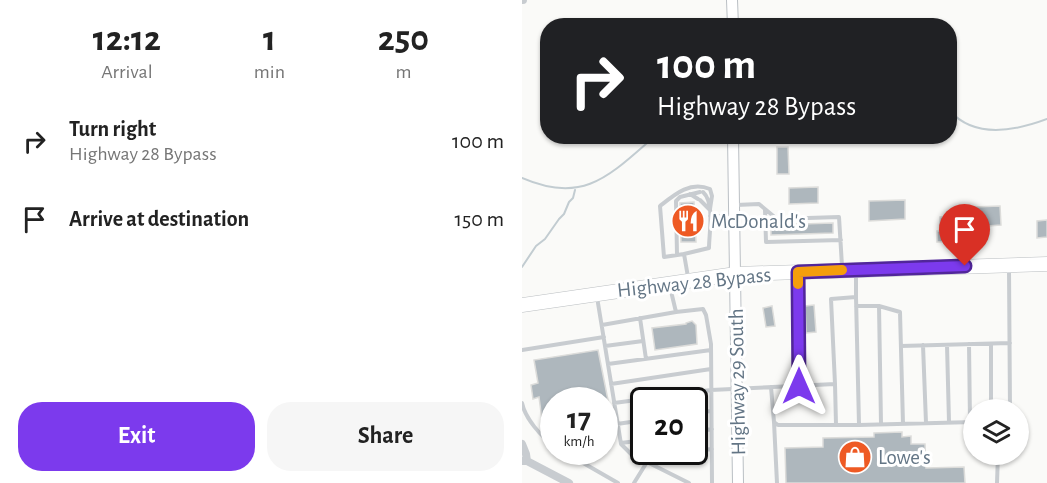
<!DOCTYPE html>
<html lang="en">
<head>
<meta charset="utf-8">
<style>
  :root { --surface:#fff; --page:#f6f6f6; --text:#222; --muted:#767676; --accent:#7c3aed }
  body { margin:0; font-family:"Alegreya Sans",sans-serif; background:var(--page); color:var(--text); height:100vh; display:flex; flex-direction:column; font-size:22px; white-space:nowrap }
  * { box-sizing:border-box; margin:0 }
  p { font-size:20px; color:var(--muted) }
  .icon { flex:none; width:33px; height:33px; fill:none; stroke:currentColor; stroke-width:2; stroke-linecap:round; stroke-linejoin:round }
  .map { position:relative; flex:1; overflow:hidden }
  .side { display:flex; flex-direction:column; background:var(--surface); width:522px }
  .side>* { flex:none }
  .hud { position:absolute; left:18px; top:18px; width:417px; height:126px; border-radius:24px; box-shadow:0 2px 4px #0004; background:#202124; color:#fff; overflow:hidden }
  .controls { position:absolute; left:441px; top:399px; display:grid; gap:12px }
  .controls a { display:grid; place-items:center; width:66px; height:66px; border-radius:50%; background:var(--surface); box-shadow:0 2px 4px #0004; font-size:30px }
  .speed { position:absolute; left:18px; top:387px; display:flex; gap:12px; font-size:30px; font-weight:700; text-align:center }
  .speed>* { display:grid; place-content:center; width:78px; height:78px; border-radius:50%; background:var(--surface); box-shadow:0 2px 4px #0004; line-height:1 }
  .speed small { font-size:15px; font-weight:400 }
  .speed .limit { border:3px solid #111; border-radius:9px; background:#fff; color:#111 }
  .pin { position:absolute; display:grid; place-items:center; width:51px; height:51px; color:#fff; margin:-62px -26px; border-radius:50% 50% 50% 0; rotate:-45deg; box-shadow:0 0 6px #0007 }
  .pin .icon { rotate:45deg }
  .me { position:absolute; width:66px; margin:-33px; rotate:0deg; stroke-linejoin:round; filter:drop-shadow(0 0 4px #0008) }
  .turn { display:flex; align-items:center; gap:21px; height:126px; padding:0 18px; font-size:27px }
  .turn .icon { width:78px; height:78px; stroke-width:2.5 }
  .turn b { display:block; font-size:42px; line-height:51px }
  .eta { display:flex; justify-content:space-evenly; align-items:center; height:102px; text-align:center }
  .eta b { font-size:36px; font-weight:600; line-height:42px }
  .button { display:flex; gap:12px; margin-top:auto; padding:12px 18px }
  .button a { flex:1; height:69px; border-radius:24px; background:var(--accent); color:#fff; font-size:24px; font-weight:600; line-height:69px; text-align:center }
  .button a+a { background:var(--page); color:var(--text) }
  ul { padding:0; list-style:none }
  li { display:flex; align-items:center; gap:18px; height:78px; padding:0 18px }
  li div { flex:1 }
  li b { display:block; font-size:22px }
  li em { font-style:normal }
  main { display:flex; flex:1; min-height:0 }
  .map>svg:first-child { display:block }
  .lines { fill:none; stroke-linecap:round; stroke-linejoin:round }
  .stream { stroke:#c2ccd1; stroke-width:2 }
  .building { fill:#aeb7bd; stroke:#dcdcda; stroke-width:1.5 }
  .secondary-casing { stroke:#babfc4; stroke-width:12 }
  .trunk-casing { stroke:#babec1; stroke-width:15 }
  .service { stroke:#c8ccd0; stroke-width:4 }
  .minor { stroke:#c8ccd0; stroke-width:8 }
  .secondary { stroke:#fff; stroke-width:10 }
  .trunk { stroke:#fff; stroke-width:14 }
  .route-casing { stroke:#51269a; stroke-width:15 }
  .route { stroke:#7c3aed; stroke-width:10 }
  .slow { stroke:#f59e0b; stroke-width:10 }
  .labels { text-anchor:middle; stroke-width:6; stroke-linejoin:round; paint-order:stroke }
  .poi-label { font-size:21px; fill:#637585; stroke:#fff; text-anchor:start }
  .street-label { font-size:21px; fill:#637585; stroke:#fff }
</style>
</head>
<body>
<main>
<section class="side">
<div class="eta">
<div><b>12:12</b><p>Arrival</p></div>
<div><b>1</b><p>min</p></div>
<div><b>250</b><p>m</p></div>
</div>
<ul>
<li><svg class="icon" aria-label="right" viewBox="0 0 24 24"><path d="M7 20v-9h11M14 6l5 5-5 5"/></svg><div><b>Turn right</b><p>Highway 28 Bypass</p></div><em>100 m</em></li>
<li><svg class="icon" aria-label="arrive" viewBox="0 0 24 24"><path d="M6 21V4h12l-3 4 3 4H6"/></svg><div><b>Arrive at destination</b></div><em>150 m</em></li>
</ul>
<div class="button"><a>Exit</a><a>Share</a></div>
</section>
<div class="map">
<svg width="525" height="483" viewBox="0 0 525 483">
  <rect width="100%" height="100%" fill="#fafaf8"/>
  <g class="lines">
    <path class="stream" d="M428,111C453,139 493,131 525,119
      M0,178C62,205 88,175 133,136
      M0,267L14,246L23,239L37,219L42,214L47,202L51,198L53,190"/>
  </g>
  <path class="building" d="M255,147H266L267,174H255Z
    M296,187V203L267,204V188Z
    M383,200V219L347,221V201Z
    M172,202L174,242H159L158,203Z
    M478,206L479,225L452,227L451,207Z
    M437,216L438,241L415,242V231H418V217Z
    M525,220V237L515,238V221Z
    M311,223V233L249,235V225Z
    M292,305L294,332L284,333L283,306Z
    M250,306L253,326L244,327L241,308Z
    M170,321L174,325L175,344L133,350L130,328L164,324V323Z
    M76,350L86,400H32V427L24,433L21,428L17,397L11,399L9,385L16,383L12,360Z
    M380,432V437L389,436V444H403L404,468L442,467L443,483H264L263,448L301,447V438L352,437V433Z"/>
  <g class="lines">
    <g class="secondary-casing">
      <path id="secondary" d="M210,0L211,26
        M211,136L216,483"/>
    </g>
    <g class="trunk-casing">
      <path id="trunk" d="M0,305L214,274L525,264"/>
    </g>
    <path class="service" d="M168,194L176,199
      M178,200L187,209
      M214,205L237,204L255,219L317,217L320,266
      M243,210L244,242L319,240
      M188,216H211
      M162,254L187,248C187,233 193,203 181,192
      M155,255L154,201L158,197L178,192
      M487,269L488,410
      M276,275L277,385
      M166,277L162,254L142,257L138,206C153,194 168,181 188,189L190,196L188,209
      M148,287L154,312L181,309L184,315L189,344L190,483
      M75,297L99,444L109,454L167,483
      M334,297V274
      M334,306H357L378,312L381,424
      M357,306L359,424
      M118,318L124,359
      M80,325L154,312
      M447,344L448,422
      M469,344V410
      M401,345L404,423
      M425,345L427,422
      M83,346L121,341
      M379,346L488,343
      M0,350L82,337
      M86,364L189,350
      M89,384L189,369
      M313,384L314,425
      M249,387L252,422L256,425H337
      M0,403C3,418 19,437 32,445
      M92,403L189,390L313,384L309,299L334,297L337,425L452,422
      M172,413L189,411
      M252,422L255,483
      M95,424L122,420
      M172,432L190,429
      M99,443L122,440
      M172,451L190,449
      M42,452L96,483
      M120,458L169,452
      M112,483L125,462
      M475,483L476,454"/>
    <path class="minor" d="M0,0H1
      M0,444L4,454L5,461
      M0,461H5L47,483"/>
    <use href="#secondary" class="secondary"/>
    <use href="#trunk" class="trunk"/>
  </g>
  <g class="lines">
    <g class="route-casing">
      <path id="route" d="M277,386L276,272L443,266"/>
    </g>
    <use href="#route" class="route"/>
    <path class="slow" d="M276,284V272L320,270"/>
  </g>
  <defs>
    <g id="restaurant-disc" transform="scale(1.725)"><circle r="9.5" fill="#ee5a24" stroke="#fff"/><path d="M-5-6h1v4h1v-4h1v4h1v-4h1v5L-1.5 .5V6h-2V.5L-5-1ZM5-6V6H3V1.5H1.5Q1.5-4 5-6Z" fill="#fff"/></g>
    <g id="shop-disc" transform="scale(1.725)"><circle r="9.5" fill="#ee5a24" stroke="#fff"/><path d="M-5-2.5h2.3a2.7 3.5 0 0 1 5.4 0H5L5.5 6h-11ZM-1.5-2.5h3a1.5 2.3 0 0 0-3 0Z" fill="#fff"/></g>
  </defs>
  <g fill-rule="evenodd">
    <use href="#restaurant-disc" x="166" y="221"/>
    <use href="#shop-disc" x="333" y="457"/>
  </g>
  <g class="labels">
    <g class="poi-label">
      <text x="189" y="228">McDonald's</text>
      <text x="356" y="464">Lowe's</text>
    </g>
    <g class="street-label">
      <text transform="translate(172 282) rotate(-6)" y="7">Highway 28 Bypass</text>
      <text transform="translate(215 382) rotate(-91)" y="7">Highway 29 South</text>
    </g>
  </g>
</svg>
<div class="controls">
<a><svg class="icon" aria-label="layers" viewBox="0 0 24 24"><path d="M12 4l9 5-9 5-9-5zM3 14l9 5 9-5"/></svg></a>
</div>
<div class="speed"><div>17<small>km/h</small></div><div class="limit">20</div></div>
<div class="pin" style="left:443px;top:266px;background:#d93025"><svg class="icon" aria-label="arrive" viewBox="0 0 24 24"><path d="M6 21V4h12l-3 4 3 4H6"/></svg></div>
<svg class="me" style="left:277px;top:386px" viewBox="-20 -20 40 40"><path d="M0-17L14 15 0 8-14 15z" fill="#7c3aed" stroke="#fff" stroke-width="4"/></svg>
<div class="hud">
<div class="turn"><svg class="icon" aria-label="right" viewBox="0 0 24 24"><path d="M7 20v-9h11M14 6l5 5-5 5"/></svg><div><b>100 m</b>Highway 28 Bypass</div></div>
</div>
</div>
</main>
</body>
</html>
